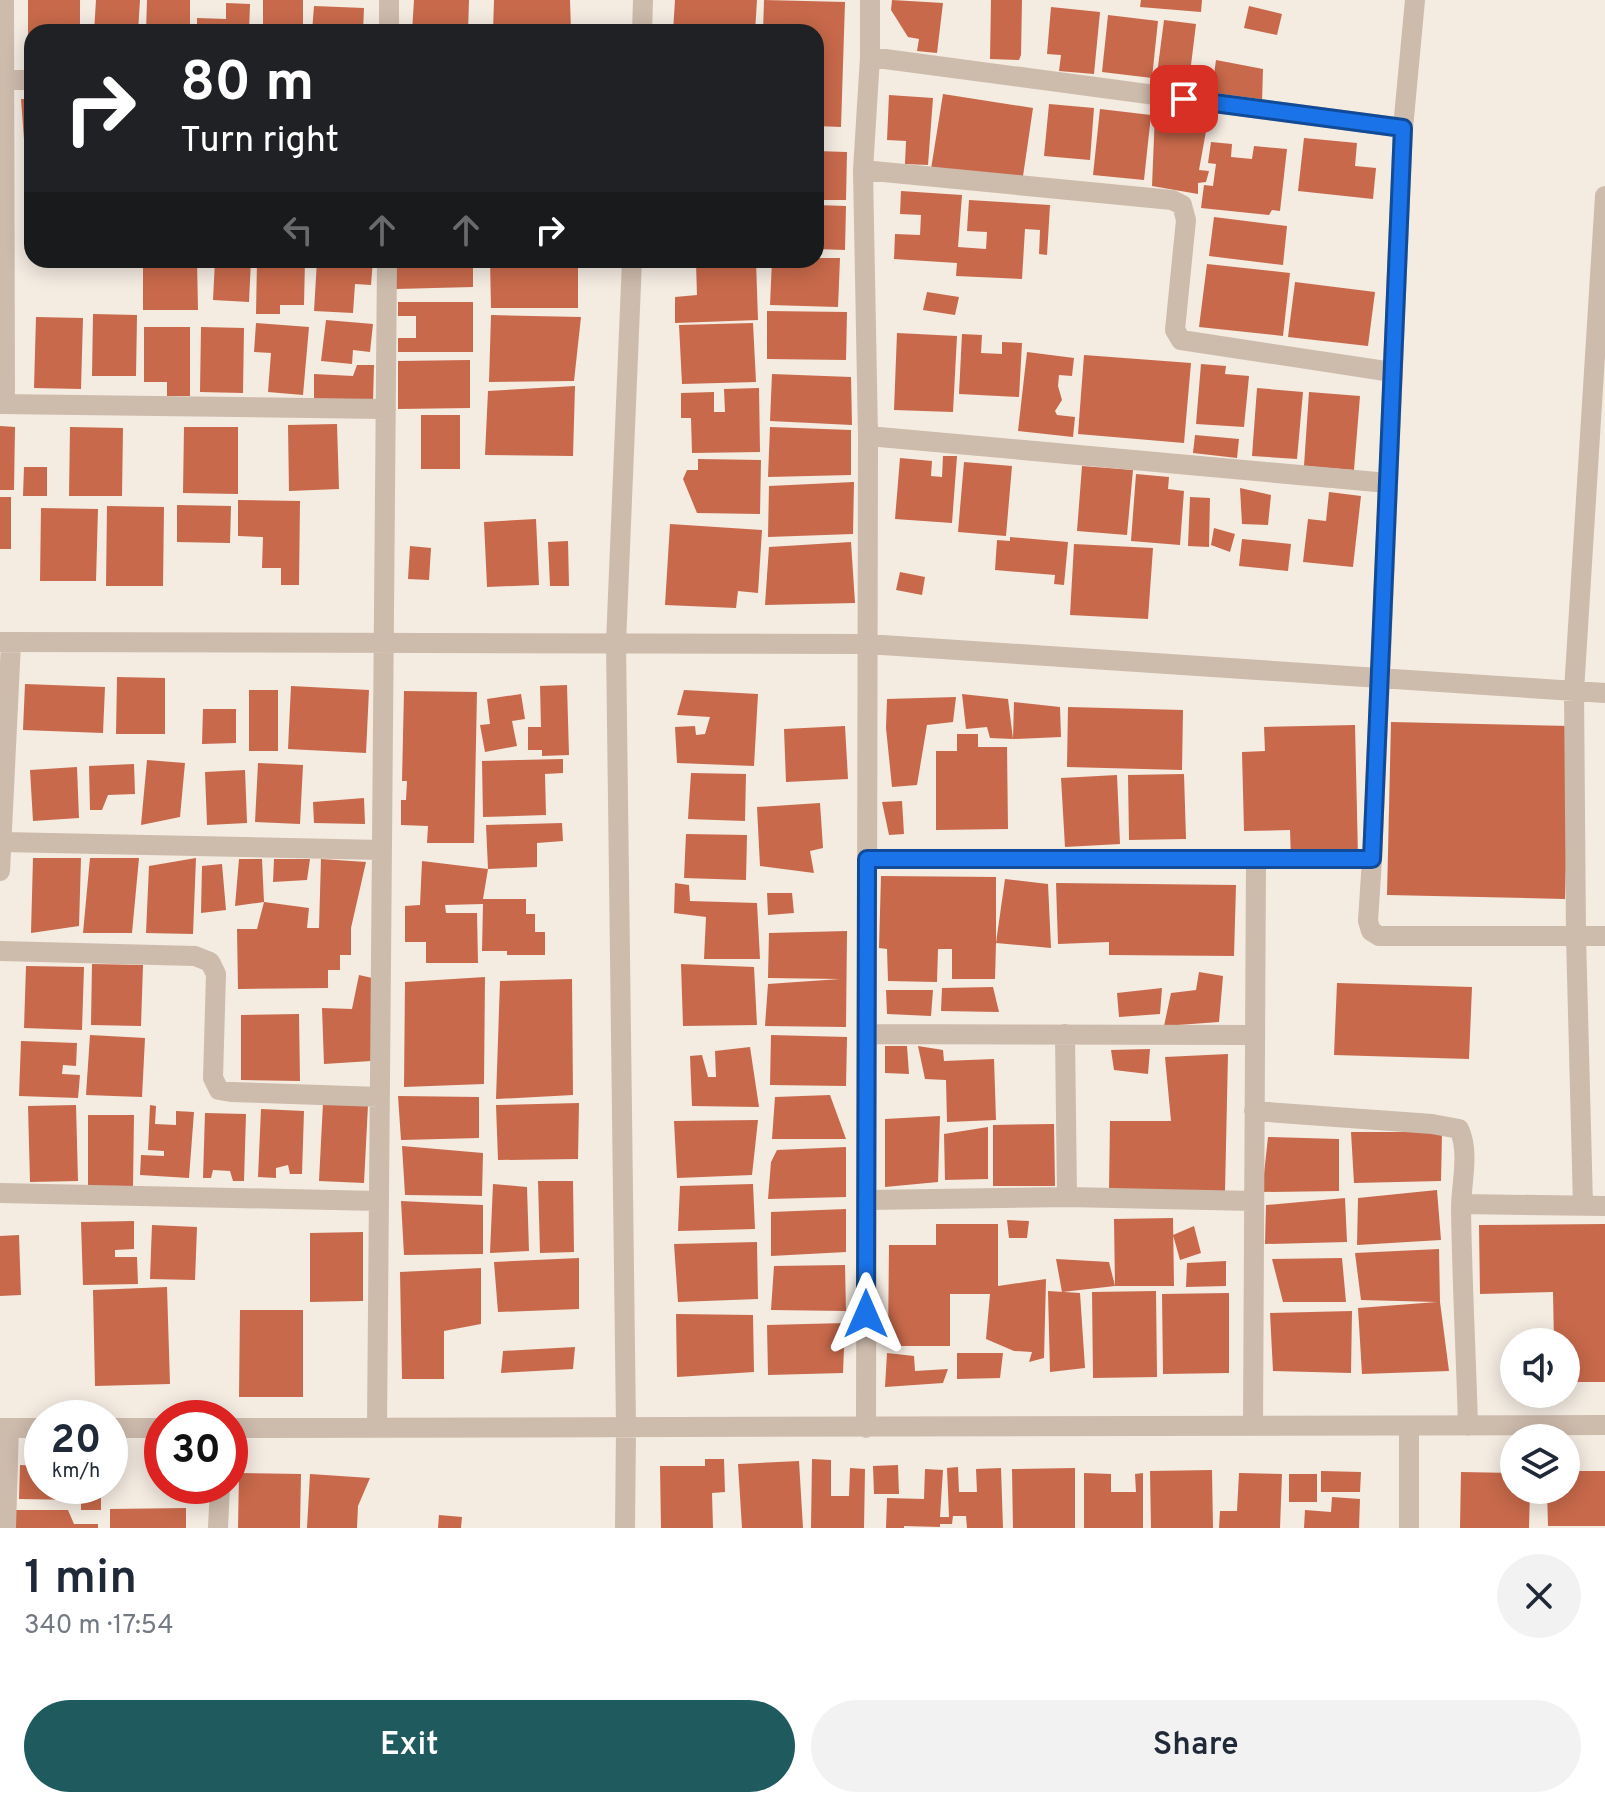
<!DOCTYPE html>
<html lang="en">
<head>
<meta charset="utf-8">
<style>
  :root { --surface:#fff; --page:#f2f2f3; --text:#1f2937; --muted:#747a83; --accent:#1f5a5e }
  body { margin:0; font-family:Overpass,sans-serif; background:var(--page); color:var(--text); height:100vh; display:flex; flex-direction:column; font-size:30px; white-space:nowrap }
  * { box-sizing:border-box; margin:0 }
  p { font-size:26px; color:var(--muted) }
  .icon { flex:none; width:44px; height:44px; fill:none; stroke:currentColor; stroke-width:2; stroke-linecap:round; stroke-linejoin:round }
  .map { position:relative; height:1528px; overflow:hidden }
  .panel { display:flex; flex-direction:column; background:var(--surface); flex:1 }
  .panel>* { flex:none }
  .top-card { position:absolute; left:24px; top:24px; width:800px; height:244px; border-radius:24px; box-shadow:0 4px 20px #0003; background:#202124; color:#fff; overflow:hidden }
  .fabs { position:absolute; left:1500px; top:1328px; display:grid; gap:16px }
  .fabs a { display:grid; place-items:center; width:80px; height:80px; border-radius:50%; background:var(--surface); box-shadow:0 4px 20px #0003; font-size:40px }
  .speed { position:absolute; left:24px; top:1400px; display:flex; gap:16px; font-size:40px; font-weight:700; text-align:center }
  .speed>* { display:grid; place-content:center; width:104px; height:104px; border-radius:50%; background:var(--surface); box-shadow:0 4px 20px #0003; line-height:1 }
  .speed small { font-size:20px; font-weight:400 }
  .speed .limit { border:12px solid #d22; background:#fff; color:#111 }
  .pin { position:absolute; display:grid; place-items:center; width:68px; height:68px; color:#fff; margin:-34px; border-radius:16px; box-shadow:0 4px 12px #0006 }
  .me { position:absolute; width:88px; margin:-44px; rotate:0deg; stroke-linejoin:round; filter:drop-shadow(0 0 6px #0008) }
  .turn { display:flex; align-items:center; gap:28px; height:168px; padding:0 24px; font-size:36px }
  .turn .icon { width:104px; height:104px; stroke-width:2.5 }
  .turn b { display:block; font-size:56px; line-height:68px }
  .lanes { display:flex; align-items:center; height:76px; padding:0 24px; background:#0003; justify-content:center; gap:40px; direction:ltr }
  .lanes .off { opacity:.35 }
  .round { display:grid; place-items:center; flex:none; width:84px; height:84px; border-radius:42px; background:var(--page) }
  .head { display:flex; align-items:center; justify-content:space-between; height:136px; padding:0 24px }
  h1 { font-size:48px; font-weight:600; line-height:60px }
  .action { display:flex; gap:16px; margin-top:auto; padding:16px 24px }
  .action a { flex:1; height:92px; border-radius:48px; background:var(--accent); color:#fff; font-size:32px; font-weight:600; line-height:92px; text-align:center }
  .action a+a { background:var(--page); color:var(--text) }
  .map>svg:first-child { display:block }
  .building { fill:#c8694b }
  .lines { fill:none; stroke-linecap:round; stroke-linejoin:round }
  .street { stroke:#cdbbac; stroke-width:20 }
  .route-casing { stroke:#114b97; stroke-width:20 }
  .route { stroke:#1a73e8; stroke-width:14 }
</style>
</head>
<body>
<div class="map">
<svg width="1605" height="1528" viewBox="0 0 1605 1528">
  <rect width="100%" height="100%" fill="#f4ebe1"/>
  <path class="building" d="M28,0H80V32H32V56H28Z
    M96,0H140L138,32H94Z
    M147,0H190V32H146Z
    M263,0H303V32H263Z
    M414,0H469L468,32H412Z
    M494,0H570L571,32H493Z
    M675,0H757L755,32H673Z
    M764,0L845,2L841,127L816,126V32H763Z
    M892,0L943,3L937,53L917,51L919,39L908,37L891,10Z
    M991,0H1022L1021,55L1019,60L990,59Z
    M1141,0H1202L1201,12L1140,7Z
    M226,3L250,4L249,32H197V18L226,19Z
    M314,6L364,8L363,32H312Z
    M1249,6L1282,14L1277,35L1244,28Z
    M1051,7L1100,12L1094,74L1059,71L1061,55L1047,54Z
    M1108,15L1158,21L1152,78L1102,72Z
    M1164,20L1196,24L1191,65L1210,67L1207,89L1156,82Z
    M1216,60L1263,69L1262,103L1211,96Z
    M943,94L1033,108L1022,183L931,169Z
    M889,95L933,98L928,165L905,164L906,141L887,140Z
    M21,99H32V154L25,153Z
    M1049,104L1094,108L1090,160L1044,156Z
    M1100,109L1151,115L1144,180L1093,175Z
    M1155,113L1208,120L1199,170L1209,171L1206,182L1198,183V194L1152,186Z
    M1304,138L1357,143L1355,166L1376,168L1373,199L1298,191Z
    M1211,142L1232,144L1231,157L1252,159L1254,146L1287,149L1280,211L1272,210L1269,215L1201,208L1204,185L1213,186L1216,164L1208,163Z
    M816,151L847,152L846,200H816Z
    M901,191L962,195L958,247L986,249L987,232L967,231L969,200L1050,205L1047,255L1039,254L1040,230L1025,229L1022,279L956,276L957,263L894,259L895,234L920,235L921,215L900,214Z
    M816,205L846,206L845,250L816,249Z
    M1214,217L1287,226L1283,265L1209,256Z
    M816,258H840L838,307L770,305L772,260H816Z
    M143,260H197L198,310H143Z
    M215,260H251L249,302L213,300Z
    M257,260H305L304,305H280V314H256Z
    M317,260H373L371,285L355,284L353,313L314,311Z
    M395,260H473V287L395,289Z
    M490,260H578V308H491Z
    M756,261L758,320L675,323V297L697,295L696,263Z
    M1207,264L1290,273L1283,336L1199,327Z
    M1295,282L1375,292L1368,346L1288,337Z
    M927,292L959,297L955,315L923,310Z
    M398,302H473V352H398V338H416V316H398Z
    M767,311L847,312L846,360L767,359Z
    M93,314L137,315L136,376H92Z
    M491,315L581,317L574,381L489,382Z
    M36,317L83,318L81,389L34,388Z
    M326,320L373,324L370,352L353,350L352,364L321,361Z
    M256,323L309,327L303,395L268,392L271,353L254,352Z
    M753,323L756,382L682,384L679,325Z
    M144,327H190V396H167V382H144Z
    M201,327L244,328L243,393L200,392Z
    M897,333L957,336L953,412L894,410Z
    M962,334L982,335L981,353L1002,354V342L1022,343L1019,397L959,394Z
    M1027,352L1074,358L1072,376L1059,375L1058,386L1062,400L1055,411L1057,415L1075,417L1073,437L1018,431Z
    M1084,355L1191,363L1184,443L1078,434Z
    M470,360V408L398,409V361Z
    M1201,364L1226,366L1225,374L1249,376L1244,427L1196,424Z
    M357,365H374L373,402L314,401V374L353,376Z
    M772,374L851,377L852,425L770,421Z
    M575,386L573,456L485,455L488,391Z
    M759,388L760,452L692,453L691,418H681V393L714,392V412H725L724,389Z
    M1257,388L1303,392L1297,459L1252,456Z
    M1309,392L1360,396L1354,470L1304,466Z
    M421,415H460V469H421Z
    M337,424L339,489L289,491L288,425Z
    M0,426L15,427L14,490H0Z
    M70,427L123,428L122,496H69Z
    M184,427H238V494L183,493Z
    M770,427L851,430V475L768,477Z
    M1195,435L1239,439L1237,458L1193,453Z
    M943,456H957L952,523L895,519L900,458L932,461L931,476L942,477Z
    M698,459L761,460L760,514L697,513L683,479L687,470H698Z
    M964,462L1012,466L1006,536L958,532Z
    M1082,466L1133,470L1127,535L1077,531Z
    M24,467H47V496H23Z
    M1136,474L1169,477L1168,489L1184,491L1180,545L1131,541Z
    M854,482L853,534L768,537L769,486Z
    M1240,488L1271,495L1268,525L1242,524Z
    M1329,492L1361,496L1353,567L1303,562L1308,519L1326,521Z
    M0,497H11V549H0Z
    M1190,497L1210,498L1209,547L1188,546Z
    M238,500L300,501L299,585H281V568H262L263,537L238,536Z
    M177,505L231,506L230,543L177,542Z
    M107,506L164,507L163,586H106Z
    M41,508L98,509L96,581H40Z
    M536,519L539,585L487,587L484,522Z
    M670,524L762,530L758,593L738,591L736,608L665,605Z
    M1214,528L1235,534L1230,552L1211,545Z
    M1010,537L1068,542L1064,585L1054,584L1055,575L995,570L997,540L1010,541Z
    M1242,539L1291,544L1288,571L1239,566Z
    M568,541L569,586H550L548,542Z
    M851,542L855,603L765,605L769,547Z
    M1074,544L1153,548L1148,619L1070,615Z
    M410,546L431,548L429,580L408,579Z
    M900,572L925,577L922,595L896,590Z
    M117,677L165,678V734H116Z
    M25,684L105,687L103,733L23,730Z
    M567,685L569,755L542,756V750H528V727H541L540,686Z
    M291,686L369,690L366,753L288,749Z
    M249,690H278V751H249Z
    M684,690L758,694L754,766L677,763L675,727L695,726L696,735L705,734L710,717L677,715Z
    M404,691L477,692L474,843H427L428,826L401,825V800H406L407,781H402Z
    M521,694L525,719L512,721L517,746L485,752L480,725L490,724L487,699Z
    M962,694L1008,699L1013,739L990,738L987,727L966,729Z
    M956,697L953,722L927,725L917,785L892,787L886,728L887,699Z
    M1014,702L1060,707L1061,737L1013,739Z
    M1068,707L1183,710L1182,770L1067,767Z
    M203,709H236V743L202,744Z
    M1391,722L1570,726L1565,899L1387,895Z
    M1355,725L1358,857L1291,859L1290,830L1244,831L1242,752L1265,751L1264,727Z
    M845,726L848,779L786,782L784,729Z
    M957,734H978V747H1007L1008,829L936,830V751H957Z
    M563,759V773L545,774L546,815L483,817L482,761Z
    M147,760L185,763L180,817L141,825Z
    M258,763L303,765L300,824L255,822Z
    M134,764L135,794L108,795L102,810H90L89,766Z
    M77,767L79,818L33,821L30,770Z
    M245,770L247,823L207,825L205,772Z
    M691,773L746,774L745,821L688,819Z
    M1184,774L1186,839L1129,840L1128,775Z
    M1117,775L1120,844L1065,847L1061,778Z
    M364,798L365,824L314,823L313,802Z
    M902,801L904,834L889,835L882,802Z
    M820,803L823,848L810,851L814,873L760,866L757,807Z
    M562,823L563,841L537,843V867L488,869L486,825Z
    M686,834L747,835L746,880L684,878Z
    M33,858H81L79,926L31,933Z
    M90,858H139L132,933H83Z
    M196,858L193,934L146,933L149,866Z
    M239,859H262L264,902L235,906Z
    M274,859H310L307,880L273,882Z
    M321,859L366,862L351,928V955H340V970H328V988L238,989L237,929H257L264,902L309,908L307,928H319Z
    M422,861L488,869L483,899H526V914H535V932H545V955H507V951H482L483,904L445,905L446,913H477L478,963H426V942H405V906L420,905Z
    M222,864L226,910L201,913L202,866Z
    M881,876L996,877V943L1005,879L1048,884L1051,948L996,943L995,979H952V949H938L937,982L888,981L887,949L879,948Z
    M675,883L689,885L690,901L757,903L760,959H704L706,917L674,913Z
    M1056,883L1236,885L1234,956L1109,955V942L1058,944Z
    M767,893H792L794,913L768,915Z
    M847,931L846,1027L765,1026L768,984L840,979L768,978L769,933Z
    M92,964L143,965L141,1026L91,1025Z
    M681,964L754,967L757,1025L683,1026Z
    M26,966L84,967L82,1030L24,1028Z
    M1199,972L1223,976L1219,1022L1164,1026L1171,993L1196,990Z
    M359,975L381,980L371,1061L324,1064L322,1008L352,1009Z
    M485,977L484,1084L404,1087L405,982Z
    M572,979L573,1095L496,1099L500,981Z
    M1337,983L1472,987L1469,1059L1334,1055Z
    M993,987L999,1012L941,1011L942,988Z
    M1162,988L1160,1014L1119,1017L1117,993Z
    M886,990H933L931,1016L887,1014Z
    M299,1014L300,1081L241,1080V1015Z
    M90,1035L145,1038L142,1097L86,1095Z
    M771,1035L847,1037L846,1086L770,1085Z
    M21,1041L77,1043L76,1066L63,1065L62,1074L80,1075L78,1098L19,1096Z
    M885,1046H907L909,1074L885,1073Z
    M918,1046L943,1050L944,1061L994,1059L996,1120L947,1122L946,1080L925,1079Z
    M750,1047L759,1107L692,1106L690,1056L702,1055L708,1077H716L715,1051Z
    M1150,1049L1148,1074L1114,1070L1111,1050Z
    M1228,1054L1225,1192L1109,1191L1110,1121H1171L1165,1057Z
    M830,1095L846,1139H772L775,1097Z
    M398,1096L479,1097V1138L401,1140Z
    M323,1103L368,1105L364,1183L319,1181Z
    M579,1103L578,1159L498,1160L496,1105Z
    M76,1105L78,1181L30,1182L28,1106Z
    M150,1105L156,1106L155,1124L176,1125V1111L194,1112L189,1178L140,1175L141,1155L164,1156V1151L148,1150Z
    M261,1109L304,1111L302,1174H290L288,1165L276,1168V1178L258,1177Z
    M205,1113L246,1114L244,1181H233L230,1171L213,1170L211,1178H203Z
    M88,1115H134L133,1187H88Z
    M940,1116L938,1182L885,1187V1119Z
    M758,1120L752,1175L677,1178L674,1121Z
    M1054,1124L1055,1186H993V1125Z
    M988,1127V1179L945,1180L944,1134Z
    M1351,1132H1442L1441,1181L1354,1183Z
    M1268,1137L1339,1139V1191L1262,1192Z
    M402,1146L483,1153L482,1196L405,1195Z
    M846,1147V1197L768,1199L771,1162L777,1150Z
    M538,1181H573L574,1252L540,1253Z
    M493,1184L527,1187L529,1251L490,1253Z
    M753,1184L755,1229L678,1231L680,1186Z
    M1437,1190L1441,1240L1357,1245L1358,1198Z
    M1345,1198L1347,1242L1265,1244L1266,1205Z
    M401,1201L483,1205V1254L404,1255Z
    M846,1209V1252L771,1256V1212Z
    M1173,1218L1174,1286H1115L1114,1219Z
    M1007,1220L1029,1221L1027,1238H1009Z
    M134,1221V1249L115,1250V1257H137L138,1284L83,1285L81,1222Z
    M936,1224H998V1286L1046,1279L1044,1358L1029,1362L1032,1352L1014,1351L986,1339L990,1294H950V1346H888L889,1245H936Z
    M1605,1224V1382H1566V1342H1554L1553,1292L1480,1294L1479,1225Z
    M152,1225L197,1227L195,1280L150,1279Z
    M1194,1226L1201,1253L1180,1260L1173,1235Z
    M363,1232V1301L310,1302V1233Z
    M19,1235L21,1295L0,1296V1236Z
    M757,1242L758,1299L678,1302L674,1244Z
    M1439,1249L1440,1302L1449,1371L1362,1374L1358,1308L1437,1302L1361,1300L1355,1253Z
    M579,1258V1309L498,1312L494,1262Z
    M1342,1258L1346,1302H1283L1272,1259Z
    M1056,1259L1109,1262L1115,1286L1062,1292Z
    M1226,1261V1286L1186,1287L1187,1263Z
    M845,1265L846,1311L771,1310L774,1266Z
    M481,1268V1324L444,1331V1379H402L400,1272Z
    M167,1287L170,1384L95,1386L93,1290Z
    M1048,1291L1080,1293L1085,1368L1050,1372Z
    M1156,1291L1157,1377L1093,1378L1092,1292Z
    M1229,1293V1373L1163,1374L1162,1294Z
    M240,1310H303V1397H239Z
    M1352,1311L1351,1373L1273,1371L1270,1313Z
    M676,1314L753,1315L754,1372L677,1377Z
    M845,1323L843,1373L768,1375L767,1325Z
    M575,1347L573,1369L501,1373L503,1351Z
    M887,1353L914,1356L915,1371L948,1369L943,1383L885,1387Z
    M957,1353H1003L1000,1378L957,1379Z
    M705,1459H724L725,1492L712,1493L713,1528H661L660,1466H705Z
    M812,1459L831,1460V1496H849L850,1468L865,1469L864,1528H811Z
    M799,1461L803,1528H742L738,1464Z
    M20,1465L42,1466V1486H101V1510H81V1500L19,1499Z
    M898,1465L899,1494H874L873,1466Z
    M958,1467L959,1492H977L976,1469L1001,1468L1003,1528H967L966,1516H953L952,1524H940V1527L904,1526V1528H886L887,1498L924,1499L925,1469L943,1470L940,1517H949L947,1468Z
    M1075,1468V1528H1013L1012,1469Z
    M1212,1470L1213,1528H1151L1150,1471Z
    M1321,1471L1361,1472L1360,1492H1321Z
    M1566,1471H1605V1526H1548L1547,1490H1566Z
    M1461,1472L1514,1473V1490H1530L1529,1528H1460Z
    M239,1473L301,1474L300,1528H238Z
    M1084,1473L1111,1474V1492H1136L1135,1474L1143,1473V1528H1084Z
    M1239,1473L1282,1474L1280,1528H1219L1220,1511H1237Z
    M310,1474L370,1478L358,1506L357,1528H307Z
    M1289,1474H1317V1502H1289Z
    M1332,1497L1360,1499L1359,1528H1304L1305,1510L1331,1512Z
    M186,1508V1528H110V1509Z
    M16,1510H68L74,1524H98V1528H16Z
    M439,1515L462,1517L461,1528H438Z"/>
  <g class="lines">
    <path class="street" d="M4,0L5,404
      M1415,0L1403,128L1380,677L1372,859L1368,921L1371,931L1379,936H1576L1574,691L1605,196
      M389,32V0
      M642,32L643,0
      M870,57L1403,128
      M0,80H32
      M863,170L1172,200L1182,205L1186,220L1175,330L1181,340L1392,372
      M0,404L386,409
      M868,436L1388,483
      M0,642L867,644L1605,693
      M2,842L382,850
      M867,859H1372
      M0,871L11,643
      M0,951L195,956L210,962L216,974L213,1078L219,1090L231,1092L380,1097
      M867,1034L1255,1035
      M1065,1034L1067,1197
      M1254,1111L1432,1124L1459,1129C1470,1152 1461,1184 1461,1209C1462,1281 1466,1353 1468,1426
      M0,1193L379,1201
      M866,1200L1067,1197L1254,1201
      M1461,1204L1605,1206
      M1583,1205L1576,936H1605
      M1253,1426L1256,859
      M377,1427L387,260
      M0,1428H42
      M110,1428H162
      M230,1428L1605,1425
      M866,1428L868,436L863,170L870,57V0
      M6,1528L9,1428
      M218,1528L220,1486
      M625,1528L626,1427L616,643L632,260
      M1409,1528V1426"/>
  </g>
  <g class="lines">
    <g class="route-casing">
      <path id="route" d="M866,1314L867,859H1372L1403,128L1184,99"/>
    </g>
    <use href="#route" class="route"/>
  </g>
</svg>
<div class="fabs">
<a><svg class="icon" aria-label="sound" viewBox="0 0 24 24"><path d="M4 9h4l5-4v14l-5-4H4zM17 9q2 3 0 6"/></svg></a>
<a><svg class="icon" aria-label="layers" viewBox="0 0 24 24"><path d="M12 4l9 5-9 5-9-5zM3 14l9 5 9-5"/></svg></a>
</div>
<div class="speed"><div>20<small>km/h</small></div><div class="limit">30</div></div>
<div class="pin" style="left:1184px;top:99px;background:#d93025"><svg class="icon" aria-label="arrive" viewBox="0 0 24 24"><path d="M6 21V4h12l-3 4 3 4H6"/></svg></div>
<svg class="me" style="left:866px;top:1314px" viewBox="-20 -20 40 40"><path d="M0-17L14 15 0 8-14 15z" fill="#1a73e8" stroke="#fff" stroke-width="4"/></svg>
<div class="top-card">
<div class="turn"><svg class="icon" aria-label="right" viewBox="0 0 24 24"><path d="M7 20v-9h11M14 6l5 5-5 5"/></svg><div><b>80 m</b>Turn right</div></div>
<div class="lanes"><svg class="icon off" aria-label="left" viewBox="0 0 24 24"><path d="M17 20v-9H6M10 6l-5 5 5 5"/></svg><svg class="icon off" aria-label="ahead" viewBox="0 0 24 24"><path d="M12 20V5M6 11l6-6 6 6"/></svg><svg class="icon off" aria-label="ahead" viewBox="0 0 24 24"><path d="M12 20V5M6 11l6-6 6 6"/></svg><svg class="icon" aria-label="right" viewBox="0 0 24 24"><path d="M7 20v-9h11M14 6l5 5-5 5"/></svg></div>
</div>
</div>
<section class="panel">
<div class="head"><div><h1>1 min</h1><p>340 m · 17:54</p></div><a class="round"><svg class="icon" aria-label="close" viewBox="0 0 24 24"><path d="M6 6l12 12M18 6L6 18"/></svg></a></div>
<div class="action"><a>Exit</a><a>Share</a></div>
</section>
</body>
</html>
